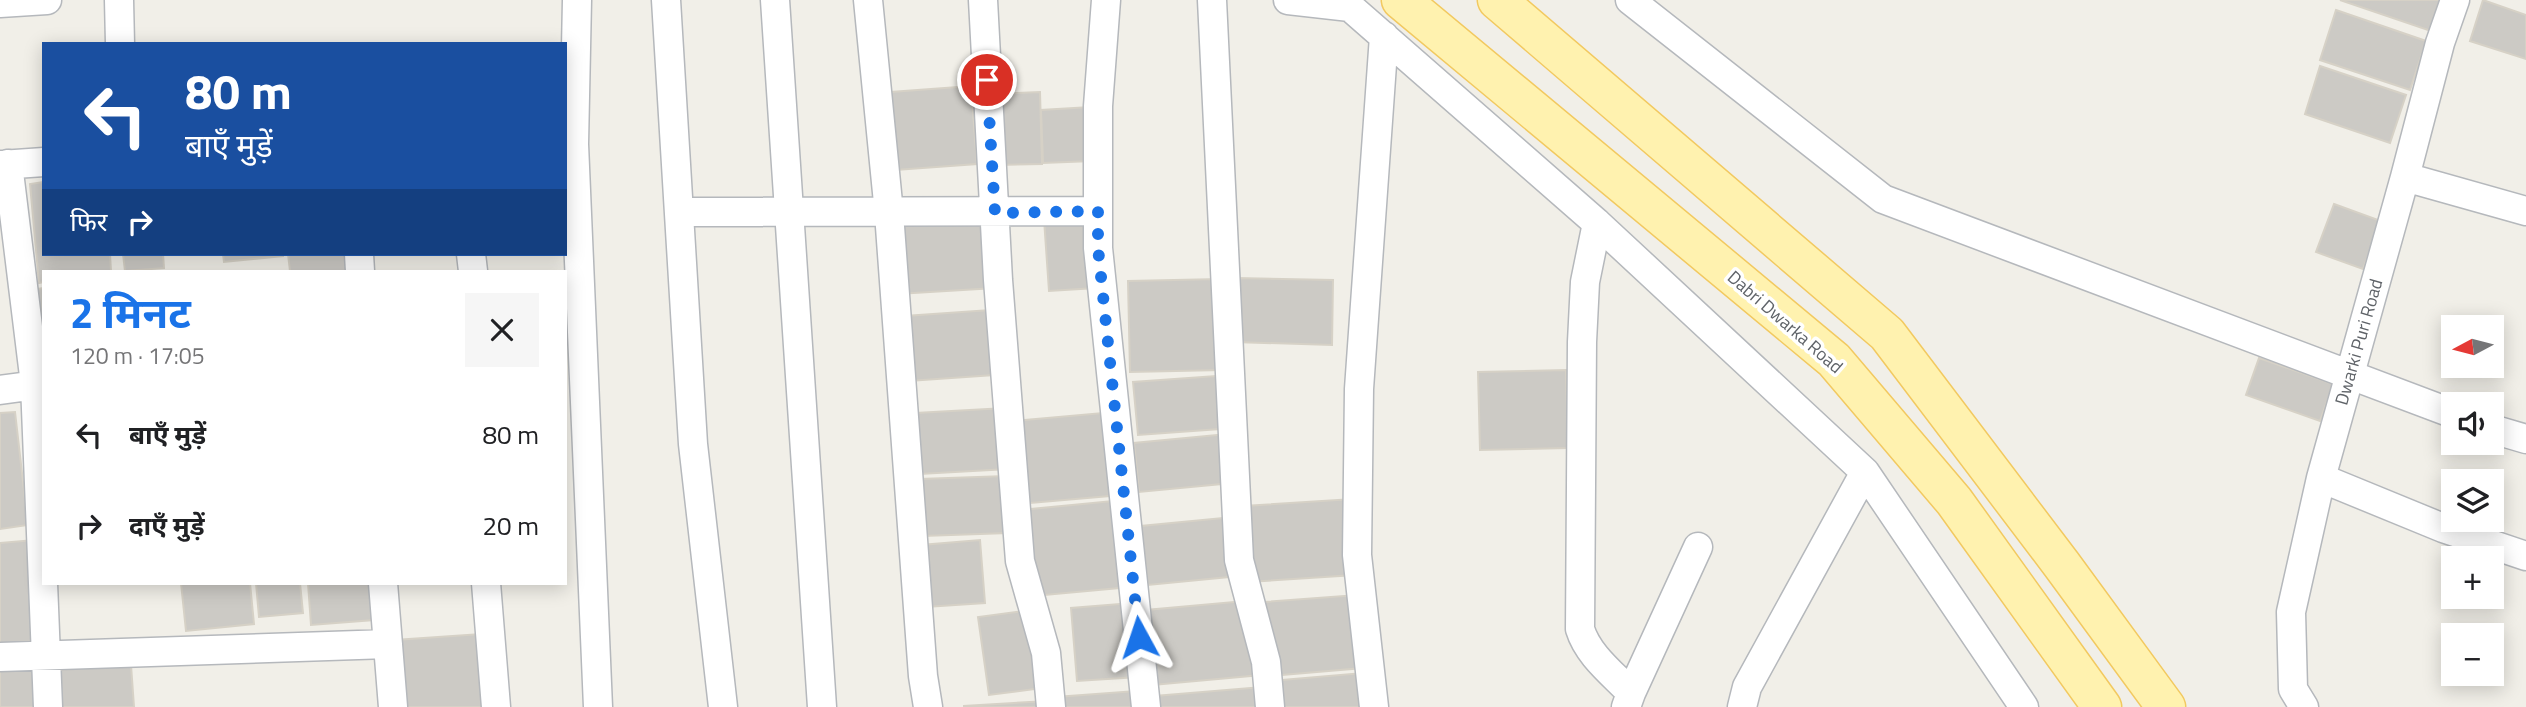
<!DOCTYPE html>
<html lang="hi">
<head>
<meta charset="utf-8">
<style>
  :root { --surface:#fff; --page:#f6f6f6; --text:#202124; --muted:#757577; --accent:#1a73e8 }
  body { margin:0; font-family:"Titillium Web","Noto Sans Devanagari",sans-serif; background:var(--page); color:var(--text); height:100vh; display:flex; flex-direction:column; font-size:26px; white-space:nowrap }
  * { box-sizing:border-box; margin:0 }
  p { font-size:23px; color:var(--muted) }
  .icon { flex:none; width:38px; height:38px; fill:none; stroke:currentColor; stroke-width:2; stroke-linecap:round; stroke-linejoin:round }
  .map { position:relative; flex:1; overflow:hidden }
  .side { position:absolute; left:42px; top:270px; width:525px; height:315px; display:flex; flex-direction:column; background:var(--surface); border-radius:0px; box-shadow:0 4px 18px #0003 }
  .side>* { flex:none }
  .guide { position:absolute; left:42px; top:42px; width:525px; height:214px; border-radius:0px; box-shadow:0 4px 18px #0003; background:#1a4fa0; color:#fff; overflow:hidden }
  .needle { width:46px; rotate:263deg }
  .controls { position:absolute; left:2441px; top:315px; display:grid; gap:14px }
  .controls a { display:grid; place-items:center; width:63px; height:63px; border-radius:0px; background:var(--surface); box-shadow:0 4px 18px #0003; font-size:35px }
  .pin { position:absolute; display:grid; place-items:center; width:60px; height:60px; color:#fff; margin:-30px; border:4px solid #fff; border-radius:50%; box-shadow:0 2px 7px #0007 }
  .me { position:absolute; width:77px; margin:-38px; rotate:355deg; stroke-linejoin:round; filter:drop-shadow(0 0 5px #0008) }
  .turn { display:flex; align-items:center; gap:24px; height:147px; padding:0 28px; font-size:32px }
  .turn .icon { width:91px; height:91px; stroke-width:2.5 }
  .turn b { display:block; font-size:49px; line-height:60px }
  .then { display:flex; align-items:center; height:66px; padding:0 28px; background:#0003; gap:14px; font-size:26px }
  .round { display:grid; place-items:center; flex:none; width:74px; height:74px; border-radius:0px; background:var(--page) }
  .summary { display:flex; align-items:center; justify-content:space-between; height:119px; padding:0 28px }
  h1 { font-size:42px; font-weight:700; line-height:52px; color:var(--accent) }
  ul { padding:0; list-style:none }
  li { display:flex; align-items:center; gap:21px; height:91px; padding:0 28px }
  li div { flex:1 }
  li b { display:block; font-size:26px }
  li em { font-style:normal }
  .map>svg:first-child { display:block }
  .building { fill:#cccac5; stroke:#d6d1c6; stroke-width:2 }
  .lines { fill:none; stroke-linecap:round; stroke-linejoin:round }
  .minor-casing { stroke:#b5b8bc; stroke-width:31 }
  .primary-casing { stroke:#f2c960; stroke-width:41 }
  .minor { stroke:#fff; stroke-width:28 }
  .primary { stroke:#fff2af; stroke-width:38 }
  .route { stroke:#1a73e8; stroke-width:12; stroke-dasharray:0 21.6 }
  .labels { text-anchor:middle; stroke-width:7; stroke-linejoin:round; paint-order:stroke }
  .street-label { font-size:18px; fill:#5f6368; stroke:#fff }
</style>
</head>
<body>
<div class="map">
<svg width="2526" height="707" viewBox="0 0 2526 707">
  <rect width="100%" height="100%" fill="#f1efe8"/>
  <path class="building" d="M2340,0H2441L2431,31Z
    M2483,0L2526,15V59L2470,41Z
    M2336,10L2426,41L2410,90L2320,60Z
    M2320,66L2406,95L2390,143L2305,114Z
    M971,86L977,164L896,170L891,92Z
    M1040,92L1042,164L995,165L992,94Z
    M1090,107L1092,161L1043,163L1041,110Z
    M44,182V254H110L111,271H44V282L39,283L30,184Z
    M2334,204L2381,221L2363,269L2316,252Z
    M1091,216L1096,288L1049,291L1044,219Z
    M991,221L995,288L898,294L894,226Z
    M123,254H163L164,268L125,271Z
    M223,254H283V256L224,262Z
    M288,254H357L358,271H290Z
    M1235,278L1333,280L1332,345L1234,342Z
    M1220,279L1222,370L1130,372L1128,281Z
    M44,288V338L37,289Z
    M990,310L994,375L909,381L905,316Z
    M2259,358L2333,384L2320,421L2246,395Z
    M1566,370L1568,448L1480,450L1478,372Z
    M1216,376L1220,429L1138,435L1133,382Z
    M1005,408L1008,469L920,474L916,413Z
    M15,412L28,525L0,529V413Z
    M1114,412L1121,495L1019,504L1012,421Z
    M1227,434L1232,483L1139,492L1134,443Z
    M1006,476L1008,533L923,536L920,479Z
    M1353,499L1355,575L1249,582L1244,506Z
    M1123,500L1130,587L1034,596L1021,510Z
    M1233,517L1239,576L1148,585L1141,526Z
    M34,540L43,644L0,647V543Z
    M980,540L985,603L926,607L921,545Z
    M181,583H250L254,624L186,631Z
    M256,583H300L303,613L259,617Z
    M308,583H371L374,620L311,625Z
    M1357,595L1363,668L1270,676L1264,602Z
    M1245,601L1261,675L1153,685L1146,610Z
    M1132,603L1138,677L1077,681L1071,608Z
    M1032,610L1043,688L989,695L978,617Z
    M481,634L486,707H399L395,640Z
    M33,662L39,707H0V667Z
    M131,665L134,707H61L58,670Z
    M1363,673L1366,707H1272L1270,681Z
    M1262,687L1263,707H1155V696Z
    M1136,691L1137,707H1057L1056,697Z
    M1047,701V707H964V706Z"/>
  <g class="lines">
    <g class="minor-casing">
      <path id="minor" d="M119,0L120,44
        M577,0L574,144L598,707
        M666,0L693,444L723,707
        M775,0L822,707
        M868,0L889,213L923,676L928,707
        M983,0L998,280L1020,561L1046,653L1051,707
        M1106,0L1098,106V248L1146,707
        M1212,0L1239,560L1266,662L1270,707
        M1288,0L1350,7
        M1342,0L1597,223L1865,472L2024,707
        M1630,0L1883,199L2454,414
        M0,3L47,0
        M8,164L35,384L48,707
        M0,165L44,162
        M2405,177L2526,211
        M679,212L1098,211
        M1597,223L1585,282L1582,342L1580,629C1588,655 1612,673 1631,693
        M359,254L360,271
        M471,254L473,271
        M0,390L44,384
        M2492,429L2526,439
        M2321,478L2443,528L2526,556
        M383,583L393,707
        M486,583L496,707
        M0,657L388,644
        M1374,707L1357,555L1359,389L1384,36
        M1626,707L1631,693L1698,547
        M1742,707L1747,687L1865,472
        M2304,707L2293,689L2291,612L2321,478L2405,177L2440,43L2455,0"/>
    </g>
    <g class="primary-casing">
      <path id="primary" d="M1401,0L1834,360L1954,501L2102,707
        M1497,0L1887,334L2062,565L2166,707"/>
    </g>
    <use href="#minor" class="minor"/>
    <use href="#primary" class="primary"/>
  </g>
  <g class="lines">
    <path class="route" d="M987,80L995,213L1098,211V248L1139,637"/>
  </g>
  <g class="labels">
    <g class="street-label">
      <text transform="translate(1785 322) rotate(41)" y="6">Dabri Dwarka Road</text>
      <text transform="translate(2359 342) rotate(-74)" y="6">Dwarki Puri Road</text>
    </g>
  </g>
</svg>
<div class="controls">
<a><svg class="needle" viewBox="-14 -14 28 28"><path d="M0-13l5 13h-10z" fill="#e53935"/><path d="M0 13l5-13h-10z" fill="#757577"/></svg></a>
<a><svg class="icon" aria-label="sound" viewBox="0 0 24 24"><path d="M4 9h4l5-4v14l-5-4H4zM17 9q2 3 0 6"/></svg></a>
<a><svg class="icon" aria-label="layers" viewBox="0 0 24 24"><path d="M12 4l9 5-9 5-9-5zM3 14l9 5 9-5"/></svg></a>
<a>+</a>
<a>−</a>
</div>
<div class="pin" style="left:987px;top:80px;background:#d93025"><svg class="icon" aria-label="arrive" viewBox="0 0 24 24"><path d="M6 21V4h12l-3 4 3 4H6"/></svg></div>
<svg class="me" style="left:1139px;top:637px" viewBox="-20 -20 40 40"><path d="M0-17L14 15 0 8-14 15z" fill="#1a73e8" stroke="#fff" stroke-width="4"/></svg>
<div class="guide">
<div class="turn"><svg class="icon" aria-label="left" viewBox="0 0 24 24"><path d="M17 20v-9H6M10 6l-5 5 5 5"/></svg><div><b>80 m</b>बाएँ मुड़ें</div></div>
<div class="then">फिर<svg class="icon" aria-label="right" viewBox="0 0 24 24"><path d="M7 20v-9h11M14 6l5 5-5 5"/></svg></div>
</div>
<section class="side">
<div class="summary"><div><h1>2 मिनट</h1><p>120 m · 17:05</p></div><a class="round"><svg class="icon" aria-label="close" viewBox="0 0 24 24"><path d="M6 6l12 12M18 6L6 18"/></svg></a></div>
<ul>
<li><svg class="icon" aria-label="left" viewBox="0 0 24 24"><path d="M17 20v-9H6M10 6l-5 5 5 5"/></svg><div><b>बाएँ मुड़ें</b></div><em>80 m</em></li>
<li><svg class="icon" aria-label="right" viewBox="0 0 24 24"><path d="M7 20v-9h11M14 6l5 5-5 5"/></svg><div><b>दाएँ मुड़ें</b></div><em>20 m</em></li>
</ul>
</section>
</div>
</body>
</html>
